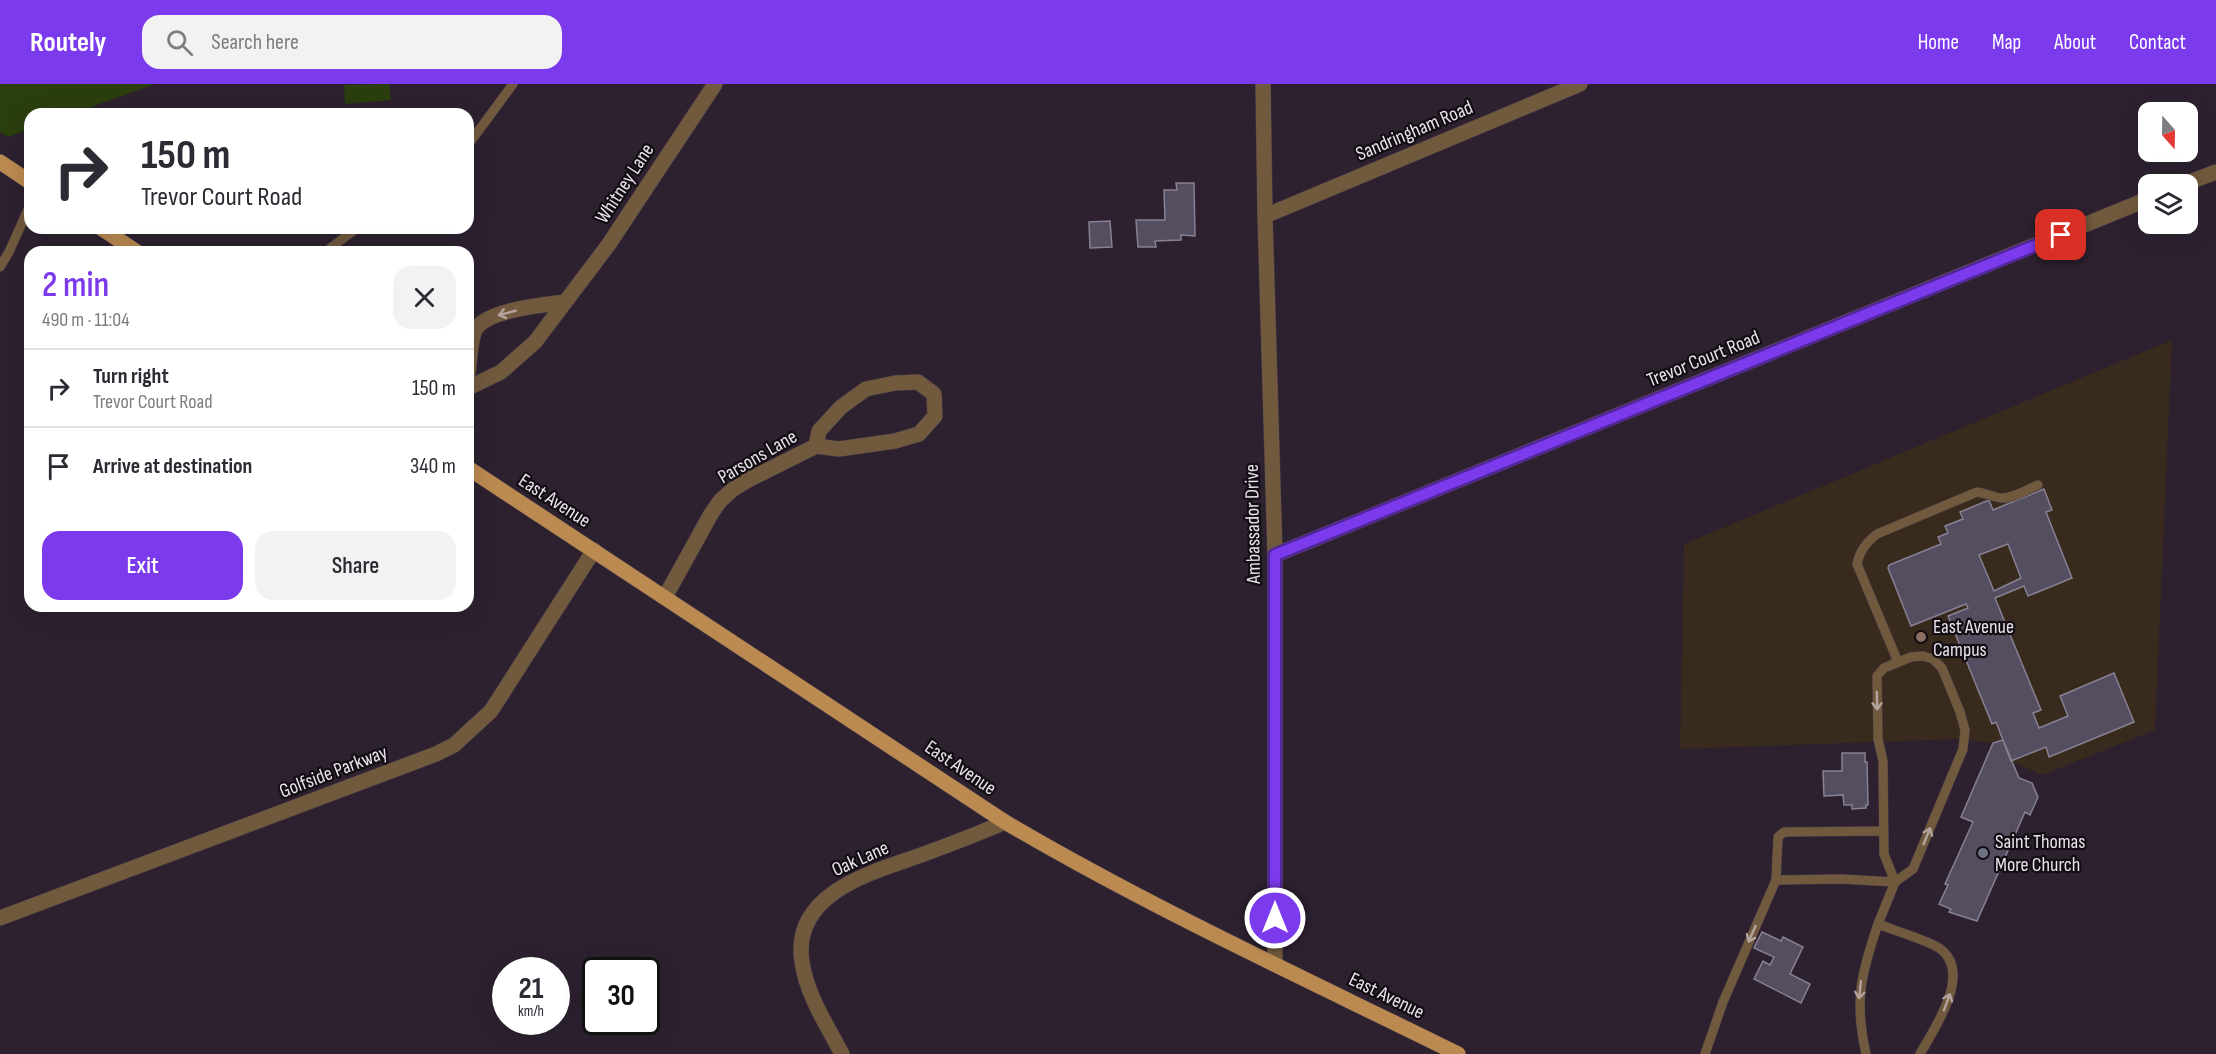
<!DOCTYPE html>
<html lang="en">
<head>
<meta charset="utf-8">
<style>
  :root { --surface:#fff; --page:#f2f2f3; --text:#2b2b33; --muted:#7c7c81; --line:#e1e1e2; --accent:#7c3aed }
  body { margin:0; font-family:"Sofia Sans Condensed",sans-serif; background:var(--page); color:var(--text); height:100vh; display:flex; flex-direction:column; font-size:22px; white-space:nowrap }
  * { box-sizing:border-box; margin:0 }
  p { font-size:20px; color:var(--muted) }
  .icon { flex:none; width:33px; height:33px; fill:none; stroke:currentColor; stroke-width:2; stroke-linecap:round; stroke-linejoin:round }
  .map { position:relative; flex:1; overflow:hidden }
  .details { position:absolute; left:24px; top:162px; width:450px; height:366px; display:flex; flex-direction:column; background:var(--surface); border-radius:18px; box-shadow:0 6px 24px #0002 }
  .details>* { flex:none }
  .top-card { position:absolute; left:24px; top:24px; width:450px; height:126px; border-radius:18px; box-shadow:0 6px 24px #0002; background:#fff; color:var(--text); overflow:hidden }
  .needle { width:39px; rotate:160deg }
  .tools { position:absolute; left:2138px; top:18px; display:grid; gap:12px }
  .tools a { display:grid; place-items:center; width:60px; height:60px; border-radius:12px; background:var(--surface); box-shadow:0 6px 24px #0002; font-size:30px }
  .speed { position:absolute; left:492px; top:873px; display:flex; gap:12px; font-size:30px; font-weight:700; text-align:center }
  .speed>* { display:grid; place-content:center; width:78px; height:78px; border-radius:50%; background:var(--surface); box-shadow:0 6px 24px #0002; line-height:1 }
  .speed small { font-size:15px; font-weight:400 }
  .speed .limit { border:3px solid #111; border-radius:9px; background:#fff; color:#111 }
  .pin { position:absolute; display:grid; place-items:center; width:51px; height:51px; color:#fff; margin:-26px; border-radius:12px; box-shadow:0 3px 9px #0006 }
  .me { position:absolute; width:66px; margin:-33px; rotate:0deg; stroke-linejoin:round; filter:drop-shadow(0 0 4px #0008) }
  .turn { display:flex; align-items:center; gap:21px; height:126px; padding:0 18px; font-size:27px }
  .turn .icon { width:78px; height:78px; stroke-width:2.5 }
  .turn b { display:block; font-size:42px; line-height:51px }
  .round { display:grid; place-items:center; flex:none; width:63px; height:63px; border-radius:18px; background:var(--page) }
  .summary { display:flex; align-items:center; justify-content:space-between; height:102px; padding:0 18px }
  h1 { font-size:36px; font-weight:600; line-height:45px; color:var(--accent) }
  .primary-button { display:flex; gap:12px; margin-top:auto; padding:12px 18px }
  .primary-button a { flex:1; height:69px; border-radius:18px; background:var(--accent); color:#fff; font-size:24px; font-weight:600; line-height:69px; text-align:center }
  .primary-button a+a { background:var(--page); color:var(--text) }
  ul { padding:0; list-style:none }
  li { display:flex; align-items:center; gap:18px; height:78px; padding:0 18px; border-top:2px solid var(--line) }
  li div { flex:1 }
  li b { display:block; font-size:22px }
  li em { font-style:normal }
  header { display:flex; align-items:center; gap:36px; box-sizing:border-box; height:84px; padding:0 30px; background:var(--accent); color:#fff }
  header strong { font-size:28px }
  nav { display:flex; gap:33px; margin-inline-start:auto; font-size:21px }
  .search { width:420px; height:54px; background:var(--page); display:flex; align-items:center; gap:15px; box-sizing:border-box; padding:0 21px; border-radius:18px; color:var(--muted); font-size:22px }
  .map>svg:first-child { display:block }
  .education { fill:#382a1d }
  .green { fill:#2b3e0e }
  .building { fill:#544e60; stroke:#878193; stroke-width:1.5; fill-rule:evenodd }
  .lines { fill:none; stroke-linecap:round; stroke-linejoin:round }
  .service-casing { stroke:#473c49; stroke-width:10 }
  .minor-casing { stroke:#473c49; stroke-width:16 }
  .primary-casing { stroke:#473c49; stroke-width:16 }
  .service { stroke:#71593e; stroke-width:9 }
  .minor { stroke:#71593e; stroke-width:15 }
  .primary { stroke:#bb8a51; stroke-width:15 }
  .oneway { stroke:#b4a49d }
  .route-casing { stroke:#51269a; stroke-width:15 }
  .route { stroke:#7c3aed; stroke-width:10 }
  .education-dot { fill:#8d6e63; stroke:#120d13; stroke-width:2 }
  .worship-dot { fill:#6b7280; stroke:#120d13; stroke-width:2 }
  .labels { text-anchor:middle; stroke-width:4.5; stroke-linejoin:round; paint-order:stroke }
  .street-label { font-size:20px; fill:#eae2eb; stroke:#120d13 }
  .poi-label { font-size:20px; fill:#eae2eb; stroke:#120d13; text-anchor:start }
</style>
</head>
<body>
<header>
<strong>Routely</strong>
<div class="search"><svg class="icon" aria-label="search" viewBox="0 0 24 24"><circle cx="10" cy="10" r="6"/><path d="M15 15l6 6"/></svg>Search here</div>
<nav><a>Home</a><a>Map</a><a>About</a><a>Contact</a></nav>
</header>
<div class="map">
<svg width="2216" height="970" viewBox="0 0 2216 970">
  <rect width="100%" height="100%" fill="#2d212f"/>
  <path class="education" d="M2172,256L2155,646L2042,691L2011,677L2003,656L1993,659L1959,655L1680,665L1684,460Z"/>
  <path class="green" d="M0,0H155L72,30H30V45L8,53L0,48Z
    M389,0L391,16L345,20L344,1Z"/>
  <path class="building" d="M1176,99H1194L1195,152L1181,151V156L1155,157L1156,163H1138L1136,136H1165L1164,106H1177Z
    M1110,137L1112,163L1090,164L1089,138Z
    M2044,405L2052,426L2046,428L2072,494L2028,512L2024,502L1995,514L2041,626L2033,629L2039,644L2068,632L2060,612L2114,589L2134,638L2049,673L2046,663L2011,677L1996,638L1992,640L1948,532L1968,524L1966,520L1911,542L1888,484L1889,481L1941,460L1938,453L1948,449L1945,442L1963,435L1960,428L1989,416L1993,426ZM2008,460L2021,494L1994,507L1979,471Z
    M2003,656L2019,694L2032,699L2038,713L2030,731L2025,728L1977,837L1949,828L1951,825L1939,820L1948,801L1945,800L1973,738L1961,733L1993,659Z
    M1842,669H1865V678H1867L1868,721H1866V724L1852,725V721H1844L1843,711L1824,712L1823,687H1842Z
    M1762,848L1781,857L1783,853L1803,863L1790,890L1810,900L1801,919L1754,895L1763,877L1770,881L1774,873L1754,864Z"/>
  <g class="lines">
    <g class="service-casing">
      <path id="service" d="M468,61L513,0
        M325,168L357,144
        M0,183L9,168L30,121
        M1898,578L1857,480C1860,466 1867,458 1877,450L1977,408C1985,409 1993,413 2001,414C2012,415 2028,405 2038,401
        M1776,796L1841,795L1895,798
        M1878,840L1895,798L1913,785L1963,665L1965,646L1960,628L1942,584L1933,575L1923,572L1911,573L1884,584L1877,592L1878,655L1883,677L1884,770L1895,798
        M1705,970L1723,918L1776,796L1778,753L1784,748L1884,747
        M1866,970C1854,917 1861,890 1878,840C1893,846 1927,856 1939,864C1974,888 1934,945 1920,970"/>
    </g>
    <g class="minor-casing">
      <path id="minor" d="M1263,0L1265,132L1275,471V880
        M2184,100L2216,88
        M1265,132L1580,0
        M468,289C470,276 470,258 475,246C486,226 542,221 564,218
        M468,304L501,288L535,258L609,160L715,0
        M1275,471L2148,115
        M665,513L711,430L720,417L732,406L748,396L816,362L839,365L895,357L919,350L935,332L934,310L918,298L895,299L866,305L841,323L819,347L816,362
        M0,834L436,670L454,661L491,627L594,466
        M842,970C827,941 807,912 802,878C791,808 874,788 924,770C951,760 978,750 1005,738"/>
    </g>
    <g class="primary-casing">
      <path id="primary" d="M0,78L30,98
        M101,144L137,168
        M468,384L1005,738C1151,824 1306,895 1458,970"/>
    </g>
    <use href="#service" class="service"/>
    <use href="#minor" class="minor"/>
    <use href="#primary" class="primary"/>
  </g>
  <defs><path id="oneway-shaft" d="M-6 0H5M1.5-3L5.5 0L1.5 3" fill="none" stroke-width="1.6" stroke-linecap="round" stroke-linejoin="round" transform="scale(1.5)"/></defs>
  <g class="oneway">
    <use href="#oneway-shaft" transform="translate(507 229) rotate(165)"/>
    <use href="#oneway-shaft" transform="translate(1877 617) rotate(89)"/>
    <use href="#oneway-shaft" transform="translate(1927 752) rotate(-67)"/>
    <use href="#oneway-shaft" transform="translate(1752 850) rotate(114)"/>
    <use href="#oneway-shaft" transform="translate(1860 906) rotate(96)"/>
    <use href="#oneway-shaft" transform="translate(1947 918) rotate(-70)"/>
  </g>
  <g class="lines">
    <g class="route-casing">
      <path id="route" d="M1275,834V471L2061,151"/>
    </g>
    <use href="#route" class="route"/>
  </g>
  <circle class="education-dot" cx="1921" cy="553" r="6"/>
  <circle class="worship-dot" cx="1983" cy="769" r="6"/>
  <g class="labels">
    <g class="street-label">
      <text transform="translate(1414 46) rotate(-23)" y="7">Sandringham Road</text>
      <text transform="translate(624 99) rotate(-57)" y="7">Whitney Lane</text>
      <text transform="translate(1703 274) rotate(-22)" y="7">Trevor Court Road</text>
      <text transform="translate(757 372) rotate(-30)" y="7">Parsons Lane</text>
      <text transform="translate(555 416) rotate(33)" y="7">East Avenue</text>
      <text transform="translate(1252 440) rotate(-91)" y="7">Ambassador Drive</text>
      <text transform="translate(961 683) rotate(34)" y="7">East Avenue</text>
      <text transform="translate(333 687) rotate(-21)" y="7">Golfside Parkway</text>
      <text transform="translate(860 774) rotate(-24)" y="7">Oak Lane</text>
      <text transform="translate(1387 911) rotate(26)" y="7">East Avenue</text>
    </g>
    <g class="poi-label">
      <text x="1933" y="549">East Avenue<tspan x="1933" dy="23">Campus</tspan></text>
      <text x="1995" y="764">Saint Thomas<tspan x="1995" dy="23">More Church</tspan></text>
    </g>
  </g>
</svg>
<div class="tools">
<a><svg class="needle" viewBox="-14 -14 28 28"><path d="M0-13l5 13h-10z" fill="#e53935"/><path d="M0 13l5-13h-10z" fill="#7c7c81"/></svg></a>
<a><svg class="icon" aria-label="layers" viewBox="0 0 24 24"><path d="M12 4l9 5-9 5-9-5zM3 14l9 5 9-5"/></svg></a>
</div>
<div class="speed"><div>21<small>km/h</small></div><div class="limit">30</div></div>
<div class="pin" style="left:2061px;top:151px;background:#d93025"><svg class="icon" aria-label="arrive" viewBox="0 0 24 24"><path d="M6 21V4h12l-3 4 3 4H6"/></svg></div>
<svg class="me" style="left:1275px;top:834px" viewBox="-20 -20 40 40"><circle r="17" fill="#7c3aed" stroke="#fff" stroke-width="3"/><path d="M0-11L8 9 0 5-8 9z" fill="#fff"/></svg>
<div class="top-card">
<div class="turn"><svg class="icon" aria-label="right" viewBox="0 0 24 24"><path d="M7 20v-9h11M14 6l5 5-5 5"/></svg><div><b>150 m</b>Trevor Court Road</div></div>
</div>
<section class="details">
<div class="summary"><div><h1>2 min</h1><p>490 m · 11:04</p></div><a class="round"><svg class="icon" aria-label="close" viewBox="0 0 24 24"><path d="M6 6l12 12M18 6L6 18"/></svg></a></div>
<ul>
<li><svg class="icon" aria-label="right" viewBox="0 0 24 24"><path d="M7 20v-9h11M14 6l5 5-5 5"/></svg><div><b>Turn right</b><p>Trevor Court Road</p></div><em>150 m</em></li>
<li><svg class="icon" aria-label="arrive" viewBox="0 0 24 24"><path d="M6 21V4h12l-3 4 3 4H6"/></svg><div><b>Arrive at destination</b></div><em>340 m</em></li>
</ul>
<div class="primary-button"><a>Exit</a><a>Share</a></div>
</section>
</div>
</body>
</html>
